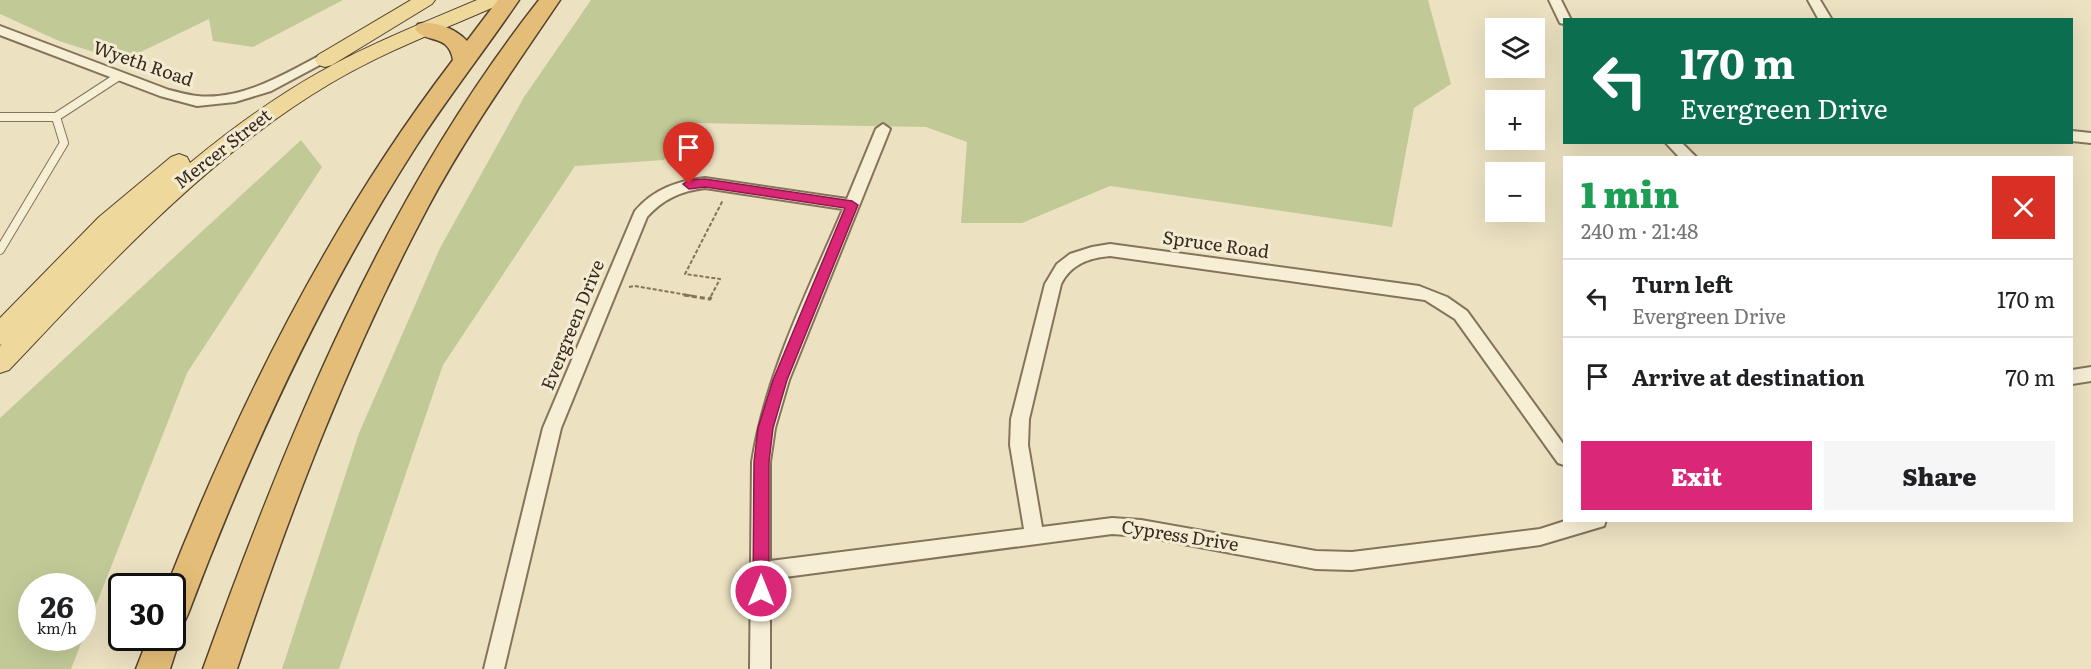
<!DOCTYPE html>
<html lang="en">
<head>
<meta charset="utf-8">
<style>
  :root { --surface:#fff; --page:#f6f6f6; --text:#202124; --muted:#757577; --line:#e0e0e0; --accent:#db2777 }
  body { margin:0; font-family:Literata,serif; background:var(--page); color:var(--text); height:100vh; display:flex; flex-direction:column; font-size:22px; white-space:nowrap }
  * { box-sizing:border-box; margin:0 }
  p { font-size:20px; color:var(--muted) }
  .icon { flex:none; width:33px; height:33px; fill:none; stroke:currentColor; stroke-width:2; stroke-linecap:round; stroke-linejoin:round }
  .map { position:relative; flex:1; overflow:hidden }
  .drawer { position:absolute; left:1563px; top:156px; width:510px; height:366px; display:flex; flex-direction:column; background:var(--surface); border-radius:0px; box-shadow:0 6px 24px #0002 }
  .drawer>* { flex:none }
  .guide { position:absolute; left:1563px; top:18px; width:510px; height:126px; border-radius:0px; box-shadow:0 6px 24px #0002; background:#0b6e4f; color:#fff; overflow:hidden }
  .fabs { position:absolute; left:1485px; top:18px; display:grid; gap:12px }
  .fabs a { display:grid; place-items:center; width:60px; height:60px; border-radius:0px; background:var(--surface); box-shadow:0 6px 24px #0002; font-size:30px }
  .speed { position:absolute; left:18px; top:573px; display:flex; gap:12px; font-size:30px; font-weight:700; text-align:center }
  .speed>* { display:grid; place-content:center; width:78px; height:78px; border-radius:50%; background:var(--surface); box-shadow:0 6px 24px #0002; line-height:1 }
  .speed small { font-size:15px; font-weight:400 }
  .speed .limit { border:3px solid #111; border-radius:9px; background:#fff; color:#111 }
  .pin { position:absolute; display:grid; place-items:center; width:51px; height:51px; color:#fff; margin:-62px -26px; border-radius:50% 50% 50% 0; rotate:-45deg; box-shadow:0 0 6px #0007 }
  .pin .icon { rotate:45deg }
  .me { position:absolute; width:66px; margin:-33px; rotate:0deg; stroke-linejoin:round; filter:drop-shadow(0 0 4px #0008) }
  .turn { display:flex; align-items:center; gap:21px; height:126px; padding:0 18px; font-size:27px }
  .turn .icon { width:78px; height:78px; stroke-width:2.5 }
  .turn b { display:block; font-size:42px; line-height:51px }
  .round { display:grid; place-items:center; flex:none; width:63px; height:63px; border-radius:0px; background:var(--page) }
  .summary { display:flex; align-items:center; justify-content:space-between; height:102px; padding:0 18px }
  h1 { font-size:36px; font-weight:800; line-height:45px; color:#1e9e55 }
  .button { display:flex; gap:12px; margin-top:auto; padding:12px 18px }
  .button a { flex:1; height:69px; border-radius:0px; background:var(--accent); color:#fff; font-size:24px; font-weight:800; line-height:69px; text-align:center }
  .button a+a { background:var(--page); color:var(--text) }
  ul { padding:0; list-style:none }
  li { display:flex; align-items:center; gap:18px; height:78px; padding:0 18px; border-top:2px solid var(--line) }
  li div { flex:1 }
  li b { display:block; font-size:22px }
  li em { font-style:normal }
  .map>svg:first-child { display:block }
  .green { fill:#c1ca97; fill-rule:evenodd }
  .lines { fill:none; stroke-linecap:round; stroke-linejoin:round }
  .service-casing { stroke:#85735a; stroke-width:10 }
  .minor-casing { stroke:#85735a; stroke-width:4 }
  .primary-casing { stroke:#53412e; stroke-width:2 }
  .trunk-casing { stroke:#53412e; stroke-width:3 }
  .path-far1 { stroke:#85735a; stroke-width:2; stroke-dasharray:4 2; stroke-linecap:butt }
  .path { stroke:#85735a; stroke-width:3; stroke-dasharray:5 3; stroke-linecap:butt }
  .service { stroke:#f7efd5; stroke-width:8 }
  .minor { fill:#f7efd5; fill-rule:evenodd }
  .primary { fill:#efd89b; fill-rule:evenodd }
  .trunk { fill:#e4be78; fill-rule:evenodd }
  .route { fill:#db2777; stroke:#8e194d; stroke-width:1.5 }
  .labels { text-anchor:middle; stroke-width:6; stroke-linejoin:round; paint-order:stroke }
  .street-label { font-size:18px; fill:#362a1e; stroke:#f4ecd2 }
</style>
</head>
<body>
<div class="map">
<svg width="2091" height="669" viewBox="0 0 2091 669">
  <rect width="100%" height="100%" fill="#ece2c2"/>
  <path class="green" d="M0,0H343L253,47L213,41L209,19L122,61L59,41L0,14Z
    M591,0H1428L1451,84L1414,108L1392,227L1110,186L1022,223H961L967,142L926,127L697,123L664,160L575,166L443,365L339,669H282L359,433L440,248L524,97Z
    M301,140L322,167L187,373L71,669H0V418ZM32,586H82V638H32Z"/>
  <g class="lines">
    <g class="service-casing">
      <path id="service" d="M0,117H56
        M0,250L64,143L56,117L119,76"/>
    </g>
    <g class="minor-casing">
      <path id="minor" d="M1549,0H1561L1571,20H1564V24L1560,23Z
        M1808,0H1820L1832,20H1819Z
        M0,26L169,90C178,92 187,95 197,96C245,101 291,70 332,49L337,48L344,52L271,91L235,102L197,106L160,96L0,35Z
        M883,124L890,129L789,380L775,428L770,462V561L1024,529L1010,445L1011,419L1045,284L1057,264L1070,254L1092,247L1110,244L1419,286L1447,297L1467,311L1564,445V465L1558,463L1455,319L1425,300L1110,256C1089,258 1071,264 1061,284L1029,419L1028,445L1042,527L1112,518L1141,520L1316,551L1352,552L1540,529L1568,520H1606L1604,526L1540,545L1352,570L1316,569L1141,536L1112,534L770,579V669H750L752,462C766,373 808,291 843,209L705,188C681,191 663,199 647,217L561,428L504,669H484L543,428L635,211C654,189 677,181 705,178L847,199L876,129Z
        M2072,131L2091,133V143L2072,141Z
        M1665,142H1681L1697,158H1680Z
        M2091,367V381L2072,384V370Z"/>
    </g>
    <g class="primary-casing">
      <path id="primary" d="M411,0H435L432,4L332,65L325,67L318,65L315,60L318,55Z
        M477,0H504L501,4C444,29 385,51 331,83C206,157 108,266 9,370L0,373V346L2,344L0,345V318L99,217L171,157L179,154L187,157L190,163C230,130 272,99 318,73C369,44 423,23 477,0Z"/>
    </g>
    <g class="trunk-casing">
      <path id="trunk" d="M498,0H519C485,50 448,97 415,148C321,295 249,452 188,614L183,625L176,628L180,638L170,669H136L148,638H172V586H167C240,401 332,218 453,60C449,33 425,44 415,29L418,24C434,20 456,29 467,41Z
        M539,0H560C514,68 467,134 428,207C349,355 290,511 237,669H203C287,435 384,197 539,0Z"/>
    </g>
    <path class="path-far1" d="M629,287L635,286L693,296
      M711,296L720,279L685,274L723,200"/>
    <path class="path" d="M684,295L710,299L712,295"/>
    <use href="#service" class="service"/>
    <use href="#minor" class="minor"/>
    <use href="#primary" class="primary"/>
    <use href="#trunk" class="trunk"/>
  </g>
  <path class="route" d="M705,179L852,201L858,205L787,380L773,428L769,462V591L767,596L761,598L755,596L753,591L754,462L758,428L773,380L845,208L705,187L689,189L683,184L689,180Z"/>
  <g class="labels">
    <g class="street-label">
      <text transform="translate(143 64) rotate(19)" y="6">Wyeth Road</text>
      <text transform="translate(223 149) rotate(-38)" y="6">Mercer Street</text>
      <text transform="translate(1216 245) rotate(8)" y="6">Spruce Road</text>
      <text transform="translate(573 325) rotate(-68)" y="6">Evergreen Drive</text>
      <text transform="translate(1180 536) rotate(9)" y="6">Cypress Drive</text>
    </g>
  </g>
</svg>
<div class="fabs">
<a><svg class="icon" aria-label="layers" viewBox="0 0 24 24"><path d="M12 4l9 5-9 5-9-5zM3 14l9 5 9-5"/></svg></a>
<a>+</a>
<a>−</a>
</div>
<div class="speed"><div>26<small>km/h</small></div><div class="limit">30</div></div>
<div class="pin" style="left:689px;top:184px;background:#d93025"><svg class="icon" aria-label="arrive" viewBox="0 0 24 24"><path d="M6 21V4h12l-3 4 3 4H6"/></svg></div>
<svg class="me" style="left:761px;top:591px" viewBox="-20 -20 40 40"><circle r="17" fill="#db2777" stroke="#fff" stroke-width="3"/><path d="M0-11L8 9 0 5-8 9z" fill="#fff"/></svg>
<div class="guide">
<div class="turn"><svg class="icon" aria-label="left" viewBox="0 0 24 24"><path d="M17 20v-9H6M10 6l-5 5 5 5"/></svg><div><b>170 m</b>Evergreen Drive</div></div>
</div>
<section class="drawer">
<div class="summary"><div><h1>1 min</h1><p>240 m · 21:48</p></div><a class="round" style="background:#d93025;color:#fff"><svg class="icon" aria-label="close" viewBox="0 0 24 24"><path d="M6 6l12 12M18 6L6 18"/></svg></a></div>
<ul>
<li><svg class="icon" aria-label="left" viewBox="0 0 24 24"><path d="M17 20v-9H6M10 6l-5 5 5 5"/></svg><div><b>Turn left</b><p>Evergreen Drive</p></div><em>170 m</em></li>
<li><svg class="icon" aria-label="arrive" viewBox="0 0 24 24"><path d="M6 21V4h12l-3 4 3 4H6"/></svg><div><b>Arrive at destination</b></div><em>70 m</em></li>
</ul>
<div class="button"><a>Exit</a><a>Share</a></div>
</section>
</div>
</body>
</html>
